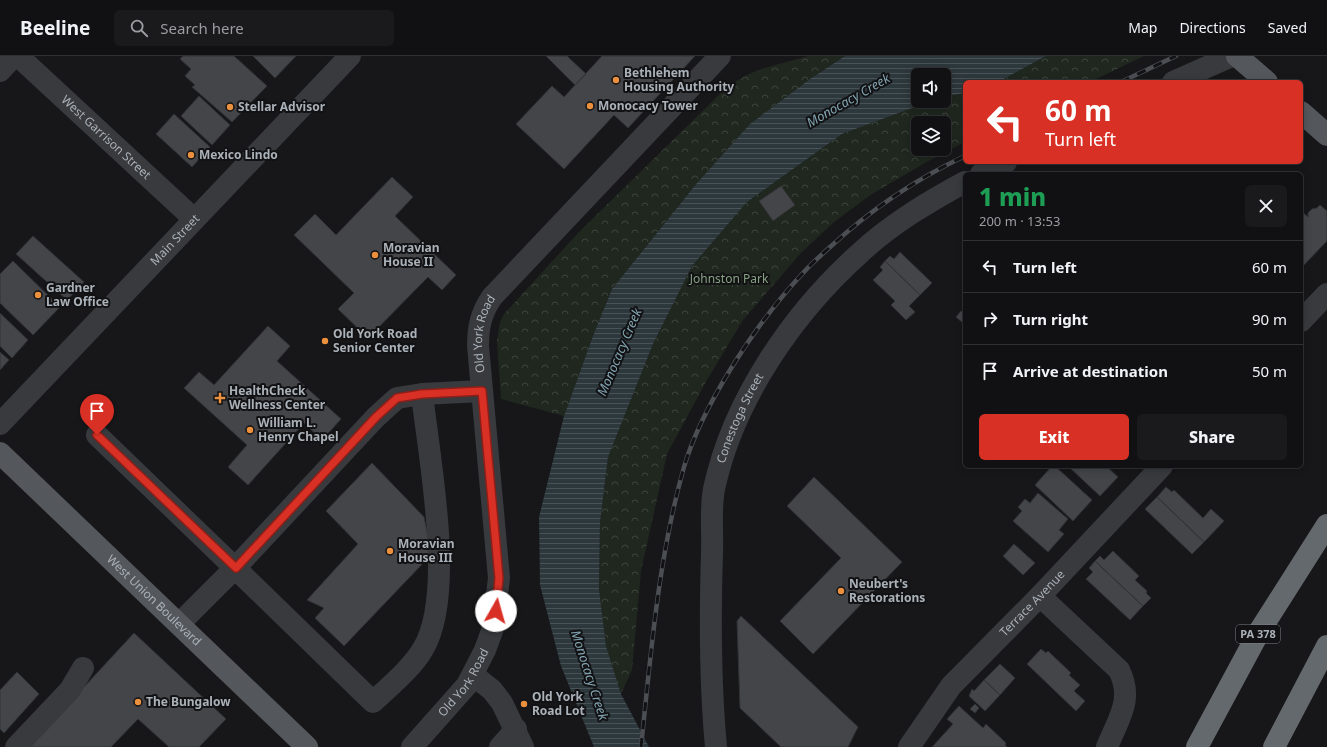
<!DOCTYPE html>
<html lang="en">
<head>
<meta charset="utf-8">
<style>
  :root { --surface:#111113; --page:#1a1a1c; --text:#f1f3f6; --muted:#9c9da0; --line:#303133; --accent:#d93025 }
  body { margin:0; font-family:"Noto Sans",sans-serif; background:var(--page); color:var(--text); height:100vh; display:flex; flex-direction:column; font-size:15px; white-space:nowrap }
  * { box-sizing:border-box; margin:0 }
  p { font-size:13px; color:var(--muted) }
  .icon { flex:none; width:22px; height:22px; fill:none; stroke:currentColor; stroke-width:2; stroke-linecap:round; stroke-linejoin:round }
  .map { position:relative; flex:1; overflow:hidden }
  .drawer { position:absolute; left:963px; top:116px; width:340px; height:296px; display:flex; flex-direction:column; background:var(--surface); border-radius:6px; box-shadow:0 2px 10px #0003,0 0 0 1px var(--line) }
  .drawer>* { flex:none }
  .banner { position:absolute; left:963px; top:24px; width:340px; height:84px; border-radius:6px; box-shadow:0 2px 10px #0003,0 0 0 1px var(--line); background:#d93025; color:#fff; overflow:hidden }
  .fabs { position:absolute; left:911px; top:12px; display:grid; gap:8px }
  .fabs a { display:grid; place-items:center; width:40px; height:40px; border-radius:6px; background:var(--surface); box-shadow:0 2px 10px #0003,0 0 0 1px var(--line); font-size:20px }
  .pin { position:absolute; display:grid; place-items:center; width:34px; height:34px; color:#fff; margin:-41px -17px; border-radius:50% 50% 50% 0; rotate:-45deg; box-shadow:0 0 4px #0007 }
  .pin .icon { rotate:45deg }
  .me { position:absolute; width:44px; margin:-22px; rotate:7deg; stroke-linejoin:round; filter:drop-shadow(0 0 3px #0008) }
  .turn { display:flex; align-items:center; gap:14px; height:84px; padding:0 16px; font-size:18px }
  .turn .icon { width:52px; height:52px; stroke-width:2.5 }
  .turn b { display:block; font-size:28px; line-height:34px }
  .round { display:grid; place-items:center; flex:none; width:42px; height:42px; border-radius:6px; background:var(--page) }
  .summary { display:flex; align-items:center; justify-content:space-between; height:68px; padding:0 16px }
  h1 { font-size:24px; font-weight:800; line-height:30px; color:#1e9e55 }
  .button { display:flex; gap:8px; margin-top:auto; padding:8px 16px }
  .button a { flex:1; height:46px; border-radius:6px; background:var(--accent); color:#fff; font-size:16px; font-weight:800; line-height:46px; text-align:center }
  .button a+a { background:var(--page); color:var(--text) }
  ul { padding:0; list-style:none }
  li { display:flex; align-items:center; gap:12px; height:52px; padding:0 16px; border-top:1px solid var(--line) }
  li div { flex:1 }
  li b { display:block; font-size:15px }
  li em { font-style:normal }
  header { display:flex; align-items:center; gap:24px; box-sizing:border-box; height:56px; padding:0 20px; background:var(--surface); border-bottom:1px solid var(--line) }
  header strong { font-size:19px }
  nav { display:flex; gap:22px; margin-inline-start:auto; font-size:14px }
  .search { width:280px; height:36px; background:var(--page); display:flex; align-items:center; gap:10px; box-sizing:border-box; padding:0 14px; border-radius:6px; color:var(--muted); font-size:15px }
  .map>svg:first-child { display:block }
  .park { fill:url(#park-crowns); fill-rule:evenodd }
  .water { fill:url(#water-rules) }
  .building { fill:#444549; stroke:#313235 }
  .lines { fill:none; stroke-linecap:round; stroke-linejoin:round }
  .minor { stroke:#383a3e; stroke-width:22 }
  .major { stroke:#54585d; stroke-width:22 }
  .highway { stroke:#64696e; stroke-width:22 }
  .rail-casing { stroke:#4b4e53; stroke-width:4.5 }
  .rail { stroke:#121214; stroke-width:3; stroke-dasharray:9; stroke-linecap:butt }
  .route-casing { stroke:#8d1f18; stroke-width:10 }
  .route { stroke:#d93025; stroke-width:7 }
  .poi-dot { fill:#ea903e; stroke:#121214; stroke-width:1.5 }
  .labels { text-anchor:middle; stroke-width:4; stroke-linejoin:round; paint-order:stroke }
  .shield { fill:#121214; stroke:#7c8187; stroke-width:1 }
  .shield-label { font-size:11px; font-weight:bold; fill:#aab1b8 }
  .poi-label { font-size:12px; font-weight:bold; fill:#aab1b8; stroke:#121214; text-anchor:start }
  .street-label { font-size:12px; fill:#aab1b8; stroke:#121214 }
  .park-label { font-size:12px; fill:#86a282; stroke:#121214 }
  .water-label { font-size:13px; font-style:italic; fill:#82a4b1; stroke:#121214 }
</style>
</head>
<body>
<header>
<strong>Beeline</strong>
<div class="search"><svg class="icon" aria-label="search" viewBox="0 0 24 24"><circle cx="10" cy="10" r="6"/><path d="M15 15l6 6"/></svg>Search here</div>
<nav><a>Map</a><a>Directions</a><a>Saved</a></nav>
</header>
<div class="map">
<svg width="1327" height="691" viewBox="0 0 1327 691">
  <defs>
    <pattern id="park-crowns" width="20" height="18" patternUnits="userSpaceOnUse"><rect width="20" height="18" fill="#1f271f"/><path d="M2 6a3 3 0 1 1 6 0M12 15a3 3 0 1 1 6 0" fill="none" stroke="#3d443d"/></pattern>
    <pattern id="water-rules" width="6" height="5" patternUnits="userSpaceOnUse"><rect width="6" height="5" fill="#2d383c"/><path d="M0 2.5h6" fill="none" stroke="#495256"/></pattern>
  </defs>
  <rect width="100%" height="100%" fill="#171719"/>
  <path class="park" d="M808,0H845L810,23L750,68L697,127L612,233L593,280L564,360L501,343L497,285L500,266L504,258L579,176L725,33C754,11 775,10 808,0Z
    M1046,0H1144L1090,26H998Z
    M965,37V86L930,104L872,138L834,166L800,198L743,264L707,324L667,398L641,515L632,614L621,638L606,590L599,533L600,467L608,401L653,288L692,210L747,146L842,78L931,45H944V41ZM918,67H944V93H918Z"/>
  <path class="water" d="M845,0H1046L998,26H965V37L944,41V19H918V45H931L842,78L747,146L692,210L653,288L608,401L600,467L599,533L606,590L621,638L649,691H594L561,610L540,529L539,461L564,360L593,280L612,233L697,127L750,68L810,23Z"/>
  <path class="building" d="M183,0H234L267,30L232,66L192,31L195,29L185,20L191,13L180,3Z
    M253,0H296L275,22Z
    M546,0H567L586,18L575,29Z
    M602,0H695L628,72L614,59L564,113L516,68L552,30L564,41Z
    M199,40L230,69L212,89L181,60Z
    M174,58L210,91L192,111L156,78Z
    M392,121L413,141L395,160L456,219L442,234L428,221L368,282L338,253L354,237L294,179L315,158L336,179Z
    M781,130L795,149L773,165L759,145Z
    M1320,149L1327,155V185L1301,212V155L1308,161V157L1312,153L1317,152Z
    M33,180L84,226L67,244L16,198Z
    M900,196L932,227L920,239L885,205L890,200L894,203Z
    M13,205L60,251L33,279L0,247V218Z
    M885,205L920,239L909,250L915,256L906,264L891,249L895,245L873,224L883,214L880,211Z
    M961,255L965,259V265L963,267L956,261Z
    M0,257L28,284L12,302L0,290Z
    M268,270L290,290L277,305L341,363L322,384L304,367L248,429L228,411L247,389L184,332L199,316L214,329Z
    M0,296L9,304L0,314Z
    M372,407L424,461L429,485L428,502L344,590L315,562L324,552L307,544L358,488L326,455Z
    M1052,410L1056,411L1092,444L1073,465L1035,429Z
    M1068,410H1106L1118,421L1100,440Z
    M814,421L902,506L813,598L780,565L841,502L787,450Z
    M1166,431L1172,436L1174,434L1203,462L1211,453L1224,465L1204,486L1157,441Z
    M1038,437L1068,463L1059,474L1064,478L1048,496L1013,465L1022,455L1018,451L1025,443L1030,447Z
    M1157,441L1204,486L1192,498L1145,453Z
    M1014,488L1035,507L1023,519L1003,500Z
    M1113,495L1139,520L1135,524L1147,535L1146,537L1151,542L1143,550L1095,505L1100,500L1104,504Z
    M1095,505L1143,550L1130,564L1086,523L1093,516L1089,512Z
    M741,560L858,671L848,691H781L740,652L737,565Z
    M134,577L226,663L199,691H169L138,663L111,691H23L85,630Z
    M1041,593L1046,597L1048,595L1071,617L1069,619L1080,629L1074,635L1085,645L1076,655L1027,608Z
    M1000,608L1015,622L1000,639L984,624Z
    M17,616L39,638L4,677L0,673V634Z
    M984,624L1000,639L985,655L969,640L972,633L974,635Z
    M975,648L979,652L975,657L970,653Z
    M959,650L983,672L986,668L1006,687L1005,689L1007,691H932L953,668L947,663Z"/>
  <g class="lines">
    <g class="minor">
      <path id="s1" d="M18,0L194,163"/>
      <path d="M0,15L14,0"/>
      <path d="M1173,26L1232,0"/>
      <path d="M981,118L1006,106"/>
      <path d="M1301,265L1327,238"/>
      <path d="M422,338C429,402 456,538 423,593C412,612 389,631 373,646L235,512L376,361L397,342L422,338L482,335"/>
      <path id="s2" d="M0,368L350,0"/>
      <path d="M97,379L235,512L179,568"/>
      <path d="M1040,540L1119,614C1134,644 1118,663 1107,691"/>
      <path d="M473,619L492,634L502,647L523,691"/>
      <path d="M16,691L70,634L83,612"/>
      <path id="s3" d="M412,691L467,629L485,594L493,572L499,522L478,290C478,271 481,257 492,241L720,0"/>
      <path d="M500,691L516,673"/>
      <path id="s4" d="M716,691C710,627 710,561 712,497C713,476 710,453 714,433C733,344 793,257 860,197C891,168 928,146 965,126"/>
      <path id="s5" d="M909,691L951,630L1040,540L1162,410"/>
    </g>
    <g class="major">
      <path d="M1237,0L1267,26"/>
      <path d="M1301,56L1327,79"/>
      <path id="s6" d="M0,397L307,691"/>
    </g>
    <path class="highway" d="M1197,691L1259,576L1327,469
      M1274,691L1327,590"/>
    <g class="rail-casing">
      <path id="rail" d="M1121,26L1176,0
        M641,691C651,597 658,503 684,411C694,377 711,345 730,314C751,280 775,247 803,217C811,208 820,200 829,192C869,155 916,123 965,100"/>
    </g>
    <use href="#rail" class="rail"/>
  </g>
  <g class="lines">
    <g class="route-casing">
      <path id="route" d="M97,379L236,512L376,361L397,342L422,338L482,335L499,522L496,555"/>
    </g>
    <use href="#route" class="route"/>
  </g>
  <g class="poi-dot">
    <circle cx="616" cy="24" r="4"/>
    <circle cx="590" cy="50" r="4"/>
    <circle cx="230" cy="51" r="4"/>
    <circle cx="191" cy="99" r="4"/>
    <circle cx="375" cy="199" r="4"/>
    <circle cx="38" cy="239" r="4"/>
    <circle cx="325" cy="285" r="4"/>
    <path d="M218 336h4v4h4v4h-4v4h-4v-4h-4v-4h4z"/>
    <circle cx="250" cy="374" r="4"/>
    <circle cx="390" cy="495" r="4"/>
    <circle cx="841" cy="535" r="4"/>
    <circle cx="138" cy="646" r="4"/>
    <circle cx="524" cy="648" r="4"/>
  </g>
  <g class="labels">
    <rect class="shield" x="1236" y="569" width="44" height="18" rx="3"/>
    <g class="shield-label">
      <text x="1258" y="582">PA 378</text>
    </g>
    <g class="poi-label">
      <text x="624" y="21">Bethlehem<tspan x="624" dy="14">Housing Authority</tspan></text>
      <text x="598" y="54">Monocacy Tower</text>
      <text x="238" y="55">Stellar Advisor</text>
      <text x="199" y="103">Mexico Lindo</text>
      <text x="383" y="196">Moravian<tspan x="383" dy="14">House II</tspan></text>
      <text x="46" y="236">Gardner<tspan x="46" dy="14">Law Office</tspan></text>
      <text x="333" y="282">Old York Road<tspan x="333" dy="14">Senior Center</tspan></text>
      <text x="229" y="339">HealthCheck<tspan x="229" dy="14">Wellness Center</tspan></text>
      <text x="258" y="371">William L.<tspan x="258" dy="14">Henry Chapel</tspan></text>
      <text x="398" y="492">Moravian<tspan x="398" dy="14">House III</tspan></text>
      <text x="849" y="532">Neubert's<tspan x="849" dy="14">Restorations</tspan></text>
      <text x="532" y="645">Old York<tspan x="532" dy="14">Road Lot</tspan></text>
      <text x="146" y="650">The Bungalow</text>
    </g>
    <g class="street-label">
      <text dy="4" stroke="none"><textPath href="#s1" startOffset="120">West Garrison Street</textPath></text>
      <text dy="4" stroke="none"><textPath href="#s2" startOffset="254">Main Street</textPath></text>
      <text dy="4" stroke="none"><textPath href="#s3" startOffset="442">Old York Road</textPath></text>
      <text dy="4" stroke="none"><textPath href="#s4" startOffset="334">Conestoga Street</textPath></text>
      <text dy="4" stroke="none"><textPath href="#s6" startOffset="213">West Union Boulevard</textPath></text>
      <text dy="4" stroke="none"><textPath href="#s5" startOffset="190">Terrace Avenue</textPath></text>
      <text dy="4" stroke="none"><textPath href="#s3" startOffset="83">Old York Road</textPath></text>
    </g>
    <g class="park-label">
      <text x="729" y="227">Johnston Park</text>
    </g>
    <g class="water-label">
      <text transform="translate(848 44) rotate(-30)" y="5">Monocacy Creek</text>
      <text transform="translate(619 296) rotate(-67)" y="5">Monocacy Creek</text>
      <text transform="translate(590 619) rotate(72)" y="5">Monocacy Creek</text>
    </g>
  </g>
</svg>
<div class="fabs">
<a><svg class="icon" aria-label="sound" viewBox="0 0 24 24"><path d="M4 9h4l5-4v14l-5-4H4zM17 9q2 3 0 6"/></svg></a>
<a><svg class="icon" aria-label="layers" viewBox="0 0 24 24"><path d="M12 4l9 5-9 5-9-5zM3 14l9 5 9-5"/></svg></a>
</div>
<div class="pin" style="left:97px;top:379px;background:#d93025"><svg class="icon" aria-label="arrive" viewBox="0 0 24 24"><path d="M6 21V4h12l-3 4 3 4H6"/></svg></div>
<svg class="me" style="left:496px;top:555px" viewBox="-20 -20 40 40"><circle r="19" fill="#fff"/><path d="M0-13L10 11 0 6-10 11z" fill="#d93025"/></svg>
<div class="banner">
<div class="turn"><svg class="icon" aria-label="left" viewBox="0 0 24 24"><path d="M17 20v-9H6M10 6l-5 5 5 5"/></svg><div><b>60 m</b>Turn left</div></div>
</div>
<section class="drawer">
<div class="summary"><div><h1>1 min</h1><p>200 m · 13:53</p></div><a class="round"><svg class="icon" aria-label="close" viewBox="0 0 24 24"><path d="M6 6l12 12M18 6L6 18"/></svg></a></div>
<ul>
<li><svg class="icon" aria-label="left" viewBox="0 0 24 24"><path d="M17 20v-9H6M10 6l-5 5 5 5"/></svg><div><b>Turn left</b></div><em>60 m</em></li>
<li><svg class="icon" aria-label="right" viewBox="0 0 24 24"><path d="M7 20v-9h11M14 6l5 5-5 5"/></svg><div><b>Turn right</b></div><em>90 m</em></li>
<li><svg class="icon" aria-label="arrive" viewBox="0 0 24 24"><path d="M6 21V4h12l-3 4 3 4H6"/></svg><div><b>Arrive at destination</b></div><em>50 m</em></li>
</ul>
<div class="button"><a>Exit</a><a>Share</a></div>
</section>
</div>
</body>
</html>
